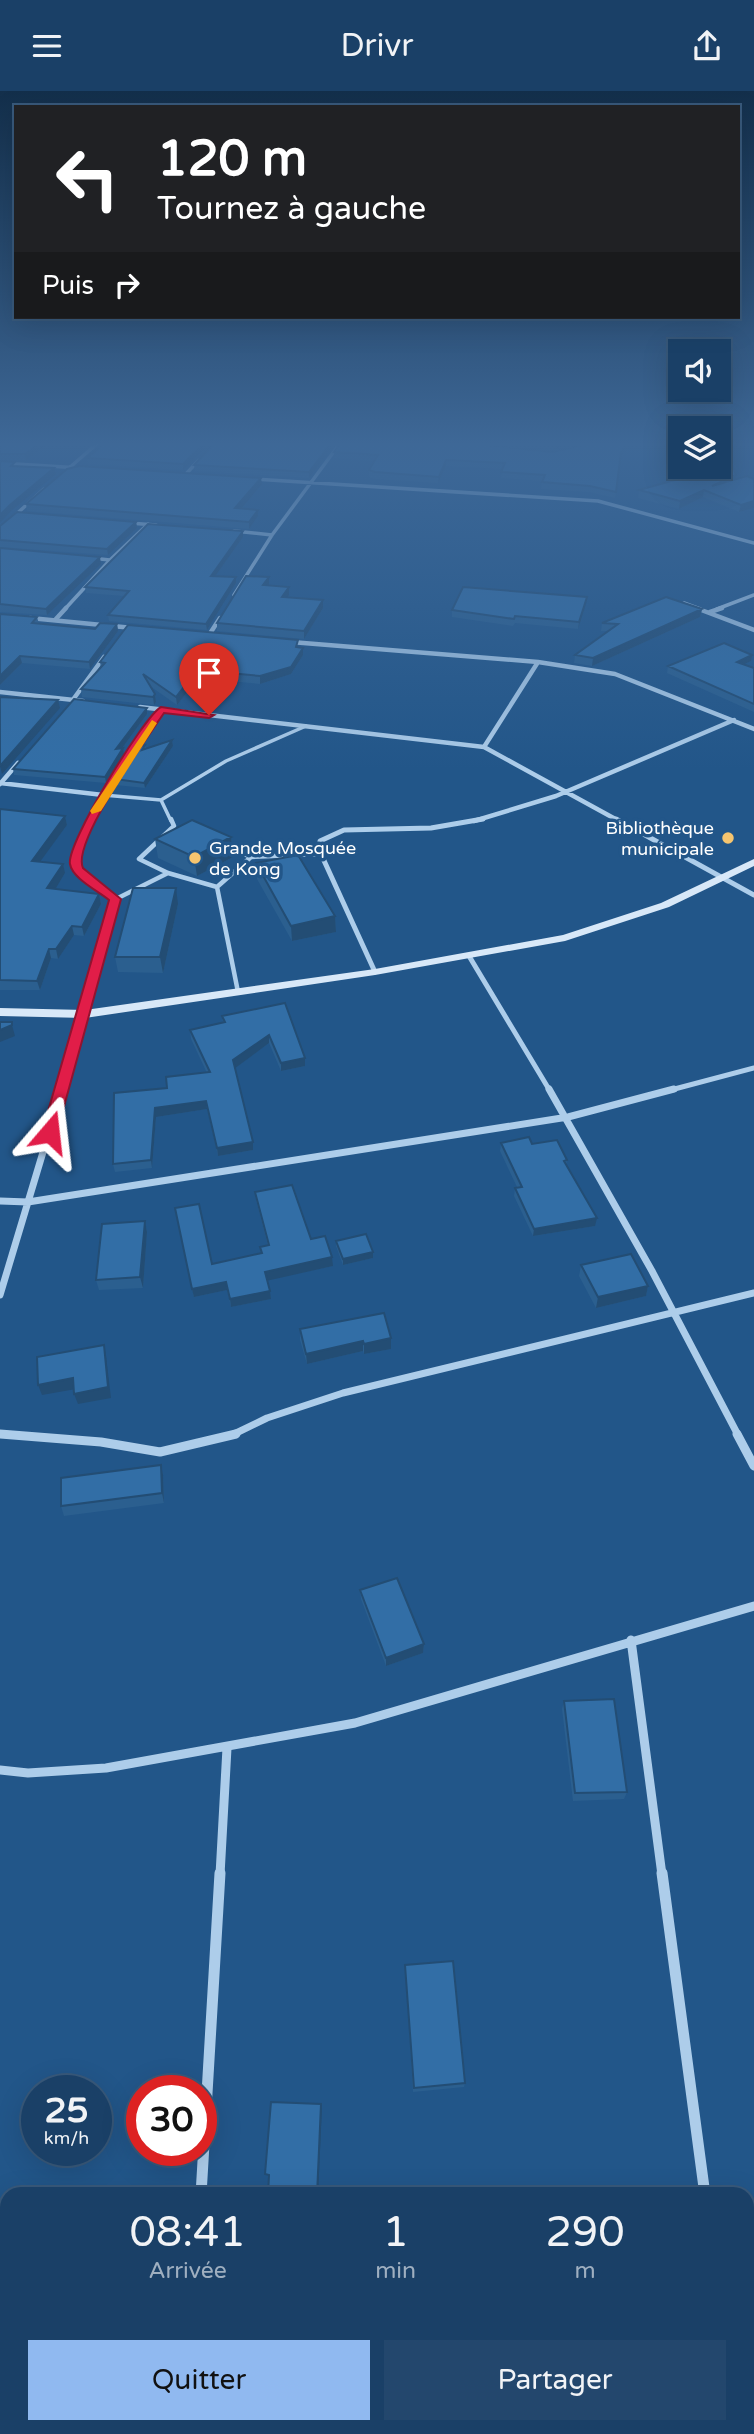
<!DOCTYPE html>
<html lang="fr">
<head>
<meta charset="utf-8">
<style>
  :root { --surface:#1a4067; --page:#23476d; --text:#f1f3f6; --muted:#9fafc0; --line:#38597b; --accent:#90b9f0 }
  body { margin:0; font-family:"Varela Round",sans-serif; background:var(--page); color:var(--text); height:100vh; display:flex; flex-direction:column; font-size:26px; white-space:nowrap }
  * { box-sizing:border-box; margin:0 }
  p { font-size:23px; color:var(--muted) }
  .icon { flex:none; width:38px; height:38px; fill:none; stroke:currentColor; stroke-width:2; stroke-linecap:round; stroke-linejoin:round }
  .map { position:relative; flex:1; overflow:hidden }
  .panel { position:absolute; left:0px; top:2096px; width:754px; height:247px; display:flex; flex-direction:column; background:var(--surface); border-radius:21px 21px 0 0; box-shadow:0 7px 28px #0002,0 0 0 2px var(--line) }
  .panel>* { flex:none }
  .guide { position:absolute; left:14px; top:14px; width:726px; height:214px; border-radius:0px; box-shadow:0 7px 28px #0002,0 0 0 2px var(--line); background:#202124; color:#fff; overflow:hidden }
  .tools { position:absolute; left:668px; top:248px; display:grid; gap:14px }
  .tools a { display:grid; place-items:center; width:63px; height:63px; border-radius:0px; background:var(--surface); box-shadow:0 7px 28px #0002,0 0 0 2px var(--line); font-size:35px }
  .speed { position:absolute; left:21px; top:1984px; display:flex; gap:14px; font-size:35px; font-weight:700; text-align:center }
  .speed>* { display:grid; place-content:center; width:91px; height:91px; border-radius:50%; background:var(--surface); box-shadow:0 7px 28px #0002,0 0 0 2px var(--line); line-height:1 }
  .speed small { font-size:18px; font-weight:400 }
  .speed .limit { border:10px solid #d22; background:#fff; color:#111 }
  .pin { position:absolute; display:grid; place-items:center; width:60px; height:60px; color:#fff; margin:-72px -30px; border-radius:50% 50% 50% 0; rotate:-45deg; box-shadow:0 0 7px #0007 }
  .pin .icon { rotate:45deg }
  .me { position:absolute; width:77px; margin:-38px; rotate:17deg; stroke-linejoin:round; filter:drop-shadow(0 0 5px #0008) }
  .turn { display:flex; align-items:center; gap:24px; height:147px; padding:0 28px; font-size:32px }
  .turn .icon { width:91px; height:91px; stroke-width:2.5 }
  .turn b { display:block; font-size:49px; line-height:60px }
  .then { display:flex; align-items:center; height:66px; padding:0 28px; background:#0003; gap:14px; font-size:26px }
  .eta { display:flex; justify-content:space-evenly; align-items:center; height:119px; text-align:center }
  .eta b { font-size:42px; font-weight:600; line-height:49px }
  .button { display:flex; gap:14px; margin-top:auto; padding:14px 28px }
  .button a { flex:1; height:80px; border-radius:0px; background:var(--accent); color:#111; font-size:28px; font-weight:600; line-height:80px; text-align:center }
  .button a+a { background:var(--page); color:var(--text) }
  header { display:flex; justify-content:space-between; align-items:center; height:91px; padding:0 28px; background:var(--surface); font-size:32px; font-weight:600 }
  .map>svg:first-child { display:block }
  .lines { fill:none; stroke-linecap:round; stroke-linejoin:round }
  .lane-far1 { stroke:#adcdea; stroke-width:3.5 }
  .lane { stroke:#adcdea; stroke-width:4.5 }
  .street-far5 { stroke:#adcdea; stroke-width:3.5 }
  .street-far4 { stroke:#adcdea; stroke-width:4.5 }
  .street-far3 { stroke:#adcdea; stroke-width:5 }
  .street-far2 { stroke:#adcdea; stroke-width:7 }
  .street-far1 { stroke:#adcdea; stroke-width:9 }
  .street { stroke:#adcdea; stroke-width:11 }
  .secondary { fill:#d8e8f8; fill-rule:evenodd }
  .wall { fill:#2b5f8f }
  .shaded-wall { fill:#234d74 }
  .building { fill:#326ea6; stroke:#234d74; stroke-width:2 }
  .route { fill:#e11d48; stroke:#92132f; stroke-width:2 }
  .slow { fill:#f59e0b }
  .poi-dot { fill:#f6c56f; stroke:#225689; stroke-width:2.5 }
  .labels { text-anchor:middle; stroke-width:7; stroke-linejoin:round; paint-order:stroke }
  .far-poi-label { font-size:18px; fill:#fff; stroke:#225689; text-anchor:end }
</style>
</head>
<body>
<header><svg class="icon" aria-label="menu" viewBox="0 0 24 24"><path d="M4 6h16M4 12h16M4 18h16"/></svg>Drivr<svg class="icon" aria-label="share" viewBox="0 0 24 24"><path d="M12 15V3M7 8l5-5 5 5M5 13v7h14v-7"/></svg></header>
<div class="map">
<svg width="754" height="2343" viewBox="0 0 754 2343">
  <rect width="100%" height="100%" fill="#225689"/>
  <g class="lines">
    <path class="lane-far1" d="M103,704L161,709L226,670L306,635
      M161,709L171,730"/>
    <path class="lane" d="M171,728L174,735L139,768L168,782L217,796L251,766L226,756
      M251,766L321,763
      M217,796L238,901
      M116,808L168,782"/>
    <path class="street-far5" d="M0,372L81,377
      M69,377L99,351
      M185,384L199,369
      M254,388L598,410L754,452
      M129,432L156,434
      M0,438L44,398
      M234,440L272,444
      M110,469L148,433
      M234,504L272,444L341,351
      M684,512L700,518
      M65,518L110,469L91,467
      M717,518L754,504"/>
    <path class="street-far4" d="M696,517L754,539
      M710,521L722,517
      M30,527L133,537
      M55,529L66,517
      M209,544L220,527
      M291,551L538,571L615,583L754,638
      M0,601L83,610
      M72,610L104,566
      M140,616L484,656L619,730
      M484,656L538,571
      M0,692L103,704
      M0,693L18,672
      M90,730L122,674L161,619
      M474,730L556,705L734,629"/>
    <path class="street-far3" d="M616,728L754,804
      M469,865L550,1000
      M375,881L321,763L320,750L344,739L431,737L483,728
      M62,1000L116,808L79,780L77,766L90,728
      M667,1000L754,977"/>
    <path class="street-far2" d="M549,998L652,1180L738,1344
      M0,1110L28,1111L568,1026L674,998
      M0,1204L62,998
      M0,1343L16,1344
      M232,1344L267,1327L343,1302L754,1202"/>
    <path class="street-far1" d="M0,1343L101,1351L160,1361L236,1343
      M737,1343L754,1375
      M631,1549L662,1784
      M0,1679L28,1682L106,1677L355,1632L754,1515
      M220,1784L227,1657"/>
    <path class="street" d="M662,1782L705,2104
      M201,2104L220,1782
      M736,2336L737,2343
      M186,2343L187,2336"/>
    <path class="secondary" d="M754,768V775L669,816L565,850L375,884L85,927L0,925V917L85,919L375,878L563,844L661,812Z"/>
  </g>
  <path class="wall" d="M0,351H49L26,369H0Z
    M106,351H212L183,379L88,373L87,367Z
    M215,351H337L309,387L195,380L194,374Z
    M481,351H582L553,359Z
    M595,351H630L620,367L615,407L589,401L541,398L542,390L501,387L503,378L446,375L438,392L375,388L369,386V379L374,370L334,367V361H553Z
    M637,351H658L647,355Z
    M736,384L735,389L754,388V417L739,421L703,406L679,418L638,407L639,399Z
    M262,393L241,418L258,419V425L249,438L27,420L26,413Z
    M136,431L137,437L108,464L0,456V435Z
    M243,446L215,485L236,492L207,539L109,530L108,524L124,505L86,502L85,496Z
    M0,457L101,473L47,524L0,521Z
    M269,486V495L289,504L288,506L323,509V517L304,548L217,540V532Z
    M586,513L578,538L515,532L513,535L452,526V519Z
    M702,518L700,526L592,575L574,572L575,564L608,540H601L602,532Z
    M0,523L37,526L39,533L95,538L117,533L118,540L90,578L22,572L0,594Z
    M299,556L303,557V564L291,583L260,593L198,587L177,614L150,595L155,603L156,611L154,614L82,606L81,598L101,577L100,571Z
    M751,570L744,573L754,577V621L667,582L668,575Z
    M147,617V623L122,657L124,663L106,692L14,684L13,678Z
    M172,649L173,655L145,697L116,694L115,688L145,654L146,657Z
    M0,718L65,725L67,734L40,770L65,782L55,798L99,803L101,813L84,845L74,844L58,868L51,867L40,899H0Z
    M231,746L233,766L197,785L158,767L155,748Z
    M256,772L335,825L336,841L292,850L257,788Z
    M178,813L163,882L118,881L115,866Z
    M285,912L305,967V975L281,980L269,952L235,977L253,1051V1059L218,1065L207,1018L156,1026L152,1077L115,1081L113,1073L167,997L207,982L191,948L190,939L223,931L222,925Z
    M501,1052L532,1053L567,1069L566,1075L595,1135L533,1145L514,1105L515,1097L517,1096L500,1060Z
    M255,1101L311,1148L333,1175L267,1189L271,1208L231,1216L227,1199L194,1206L175,1117L212,1173L261,1162L260,1156L268,1155L256,1109Z
    M145,1130L147,1141L143,1197L99,1199L96,1189Z
    M336,1150L373,1161V1167L343,1174L336,1155Z
    M581,1174L648,1195L646,1205L596,1217L579,1185Z
    M384,1222L391,1258L364,1263L363,1260L307,1273L300,1249V1238Z
    M161,1374L163,1384L164,1412L64,1425L61,1415Z
    M360,1499L424,1553L423,1562L386,1575L361,1508Z
    M564,1610L627,1701L624,1708L573,1710L562,1618Z
    M405,1874L465,1992L464,1996L413,2001Z"/>
  <path class="shaded-wall" d="M41,351H49L26,369L25,363Z
    M205,351H212L183,379V373Z
    M332,351H337L309,387V381Z
    M558,351H582L553,359V353Z
    M627,351H630L620,367L621,361Z
    M648,351H658L647,355Z
    M446,369V375L438,392L439,386Z
    M54,377L56,383L11,420L0,432V424L10,414Z
    M736,384L734,391L710,403L712,395Z
    M261,387L262,393L236,424L235,417Z
    M704,399L703,406L679,418L680,410Z
    M754,410V417L739,421L741,414Z
    M258,419V425L249,438V431Z
    M136,431L137,437L108,464L107,458Z
    M243,440V446L211,491V485Z
    M100,466L101,473L47,524L46,518Z
    M236,486V492L207,539L206,533Z
    M269,486V494L264,502L263,494Z
    M289,496V504L283,514L282,506Z
    M587,506L586,513L578,538L579,531Z
    M323,509V517L304,548V540Z
    M702,518L700,526L592,575L593,567Z
    M117,533L118,540L90,578L89,571Z
    M303,557V564L291,583L260,593V585Z
    M752,564L751,570L736,577L737,571Z
    M20,565L22,572L0,594V585Z
    M197,579L198,587L177,614L176,606Z
    M155,603L156,611L154,614L153,606Z
    M58,609L60,617L2,683L0,675Z
    M147,617V623L117,664L116,658Z
    M172,649L173,655L145,697L144,692Z
    M123,657L124,663L106,692L105,686Z
    M65,725L67,734L34,779L32,770Z
    M231,746L233,766L197,785L194,766Z
    M63,773L65,782L50,807L47,797Z
    M176,797L178,813L163,882L160,866Z
    M99,803L101,813L84,845L82,836Z
    M335,825L336,841L292,850L291,835Z
    M72,835L74,844L58,868L56,858Z
    M49,858L51,867L40,899L37,890Z
    M12,934L15,945L0,951V939Z
    M269,944V952L234,978L233,969Z
    M305,967V975L281,980V972Z
    M206,1010L207,1018L156,1026L152,1077L151,1069L155,1017Z
    M253,1051V1059L218,1065L217,1057Z
    M597,1127L595,1135L533,1145L534,1138Z
    M145,1130L147,1141L143,1197L140,1186Z
    M373,1161V1167L343,1174V1168Z
    M332,1166L333,1175L266,1190L265,1181Z
    M226,1191L227,1199L194,1206L192,1198Z
    M648,1195L646,1205L596,1217L598,1206Z
    M270,1200L271,1208L231,1216L230,1208Z
    M391,1247V1258L364,1263V1253Z
    M363,1250V1260L307,1273L306,1263Z
    M104,1254L106,1265L111,1307L78,1313L74,1303Z
    M73,1287L76,1298L42,1304L38,1294Z
    M161,1374L163,1384L164,1412L162,1402Z
    M424,1553L423,1562L386,1575V1567Z
    M321,2013L322,2016L318,2104H317Z"/>
  <path class="building" d="M0,351H41L25,363H0Z
    M106,351H205L183,373L87,367Z
    M215,351H332L309,381L194,374Z
    M341,351H455L553,361L595,351H627L621,361L616,401L590,395L542,391L545,384L501,381L505,372L446,369L439,386L375,381L369,379L378,364L334,361Z
    M0,370L15,371L11,375L54,377L10,414L0,424Z
    M732,373L736,384L712,395L747,385L754,388V410L741,414L704,399L680,410L639,399Z
    M79,375L261,387L235,417L258,419L249,431L26,413L67,378Z
    M17,421L136,431L107,458L0,449V435Z
    M148,433L243,440L211,485L236,486L206,533L108,524L129,500L85,496Z
    M0,457L100,466L46,518L0,513Z
    M246,485L269,486L263,494L289,496L282,506L323,509L304,540L217,532Z
    M463,496L587,506L579,531L515,525L514,528L452,519Z
    M666,506L702,518L593,567L575,564L618,533L602,532Z
    M0,523L37,526L32,532L95,538L100,532L117,533L89,571L20,565L0,585Z
    M128,534L298,549L296,556L303,557L291,576L260,585L197,579L176,606L143,583L155,603L153,606L81,598L105,572L100,571Z
    M724,552L752,564L737,571L754,577V613L668,575Z
    M0,606L58,609L0,675Z
    M74,608L147,617L116,658L123,657L105,686L13,678Z
    M172,649L144,692L115,688L137,655L145,654L142,659Z
    M0,718L65,725L32,770L63,773L47,797L99,803L82,836L72,835L56,858H49L37,890L0,889Z
    M192,729L231,746L194,766L155,748Z
    M298,764L335,825L291,835L256,772Z
    M133,797H176L160,866H115Z
    M285,912L305,967L281,972L269,944L233,969L253,1051L217,1057L206,1010L155,1017L151,1069L113,1073L114,1002L167,997L166,986L210,981L190,939L225,931L222,925Z
    M0,931H12V934L0,939Z
    M529,1046L532,1053L557,1049L567,1069L564,1070L597,1127L534,1138L515,1097L522,1096L501,1052Z
    M292,1094L311,1148L325,1145L332,1166L265,1181L270,1200L230,1208L226,1191L192,1198L175,1117L199,1113L212,1173L262,1162L260,1156L269,1154L255,1101Z
    M145,1130L140,1186L96,1189L102,1133Z
    M366,1143L373,1161L343,1168L336,1150Z
    M631,1163L648,1195L598,1206L581,1174Z
    M384,1222L391,1247L364,1253L363,1250L306,1263L300,1238Z
    M104,1254L108,1296L74,1303L73,1287L38,1294L37,1266Z
    M161,1374L162,1402L61,1415V1387Z
    M397,1487L424,1553L386,1567L360,1499Z
    M614,1608L627,1701L575,1702L564,1610Z
    M453,1870L465,1992L414,1997L405,1874Z
    M271,2011L321,2013L317,2104H268L269,2084L265,2083Z"/>
  <linearGradient id="sky" x2="0" y2="1"><stop stop-color="#132f4b"/><stop offset="0.52" stop-color="#3e6897"/><stop offset="1" stop-color="#3e6897" stop-opacity="0"/></linearGradient>
  <rect width="754" height="679" fill="url(#sky)"/>
  <path class="route" d="M161,616L214,624L209,627L164,622C147,647 71,752 83,777L121,808L57,1041L50,1046L42,1041L109,809C98,800 72,787 70,773C66,753 144,625 161,616Z"/>
  <path class="slow" d="M152,629L157,632L101,720L92,723L90,720Z"/>
  <g class="poi-dot">
    <circle cx="728" cy="747" r="7"/>
    <circle cx="195" cy="767" r="7"/>
  </g>
  <g class="labels">
    <g class="far-poi-label">
      <text x="714" y="743">Bibliothèque<tspan x="714" dy="21">municipale</tspan></text>
      <text x="209" y="763" text-anchor="start">Grande Mosquée<tspan x="209" dy="21">de Kong</tspan></text>
    </g>
  </g>
</svg>
<div class="tools">
<a><svg class="icon" aria-label="sound" viewBox="0 0 24 24"><path d="M4 9h4l5-4v14l-5-4H4zM17 9q2 3 0 6"/></svg></a>
<a><svg class="icon" aria-label="layers" viewBox="0 0 24 24"><path d="M12 4l9 5-9 5-9-5zM3 14l9 5 9-5"/></svg></a>
</div>
<div class="speed"><div>25<small>km/h</small></div><div class="limit">30</div></div>
<div class="pin" style="left:209px;top:624px;background:#d93025"><svg class="icon" aria-label="arrive" viewBox="0 0 24 24"><path d="M6 21V4h12l-3 4 3 4H6"/></svg></div>
<svg class="me" style="left:50px;top:1041px" viewBox="-20 -20 40 40"><path d="M0-17L14 15 0 8-14 15z" fill="#e11d48" stroke="#fff" stroke-width="4"/></svg>
<div class="guide">
<div class="turn"><svg class="icon" aria-label="left" viewBox="0 0 24 24"><path d="M17 20v-9H6M10 6l-5 5 5 5"/></svg><div><b>120 m</b>Tournez à gauche</div></div>
<div class="then">Puis<svg class="icon" aria-label="right" viewBox="0 0 24 24"><path d="M7 20v-9h11M14 6l5 5-5 5"/></svg></div>
</div>
<section class="panel">
<div class="eta">
<div><b>08:41</b><p>Arrivée</p></div>
<div><b>1</b><p>min</p></div>
<div><b>290</b><p>m</p></div>
</div>
<div class="button"><a>Quitter</a><a>Partager</a></div>
</section>
</div>
</body>
</html>
